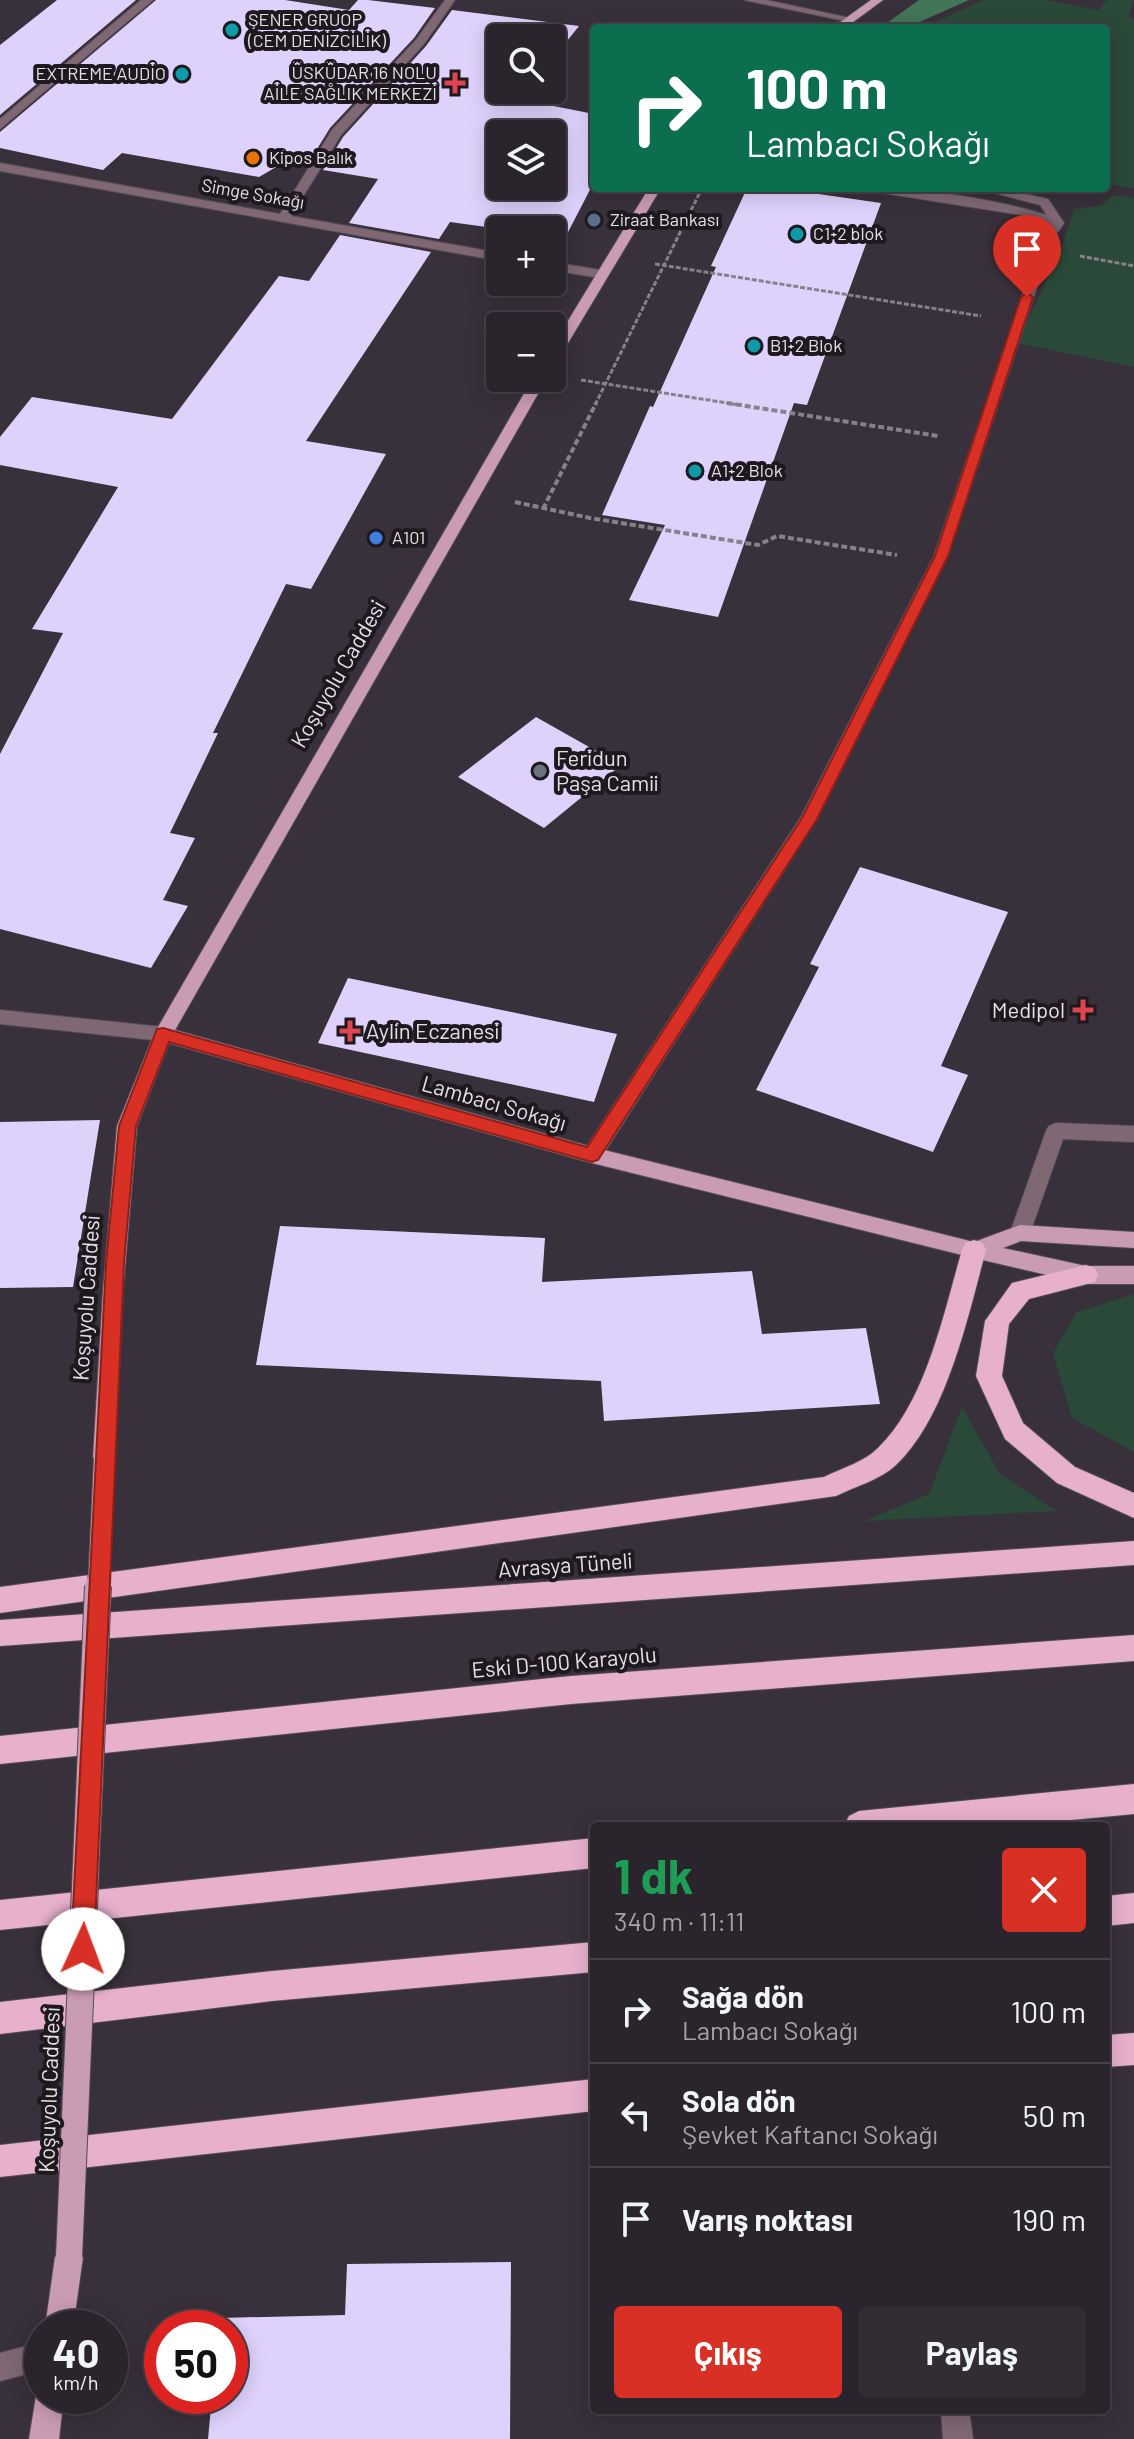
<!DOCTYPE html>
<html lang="tr">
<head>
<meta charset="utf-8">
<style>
  :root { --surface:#2a242c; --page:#322c34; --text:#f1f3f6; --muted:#a5a4a9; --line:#464148; --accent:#d93025 }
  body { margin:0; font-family:Barlow,sans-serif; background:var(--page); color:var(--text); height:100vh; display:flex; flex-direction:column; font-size:30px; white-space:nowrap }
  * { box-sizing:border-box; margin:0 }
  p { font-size:26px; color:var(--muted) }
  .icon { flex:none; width:44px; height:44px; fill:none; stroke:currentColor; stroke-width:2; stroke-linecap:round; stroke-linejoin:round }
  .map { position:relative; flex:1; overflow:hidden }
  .panel { position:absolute; left:590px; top:1822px; width:520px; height:592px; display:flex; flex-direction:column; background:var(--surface); border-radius:8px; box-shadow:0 4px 20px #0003,0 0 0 2px var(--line) }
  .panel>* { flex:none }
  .hud { position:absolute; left:590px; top:24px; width:520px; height:168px; border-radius:8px; box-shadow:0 4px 20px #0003,0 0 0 2px var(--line); background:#0b6e4f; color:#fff; overflow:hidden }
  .controls { position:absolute; left:486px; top:24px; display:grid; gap:16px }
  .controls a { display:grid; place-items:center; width:80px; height:80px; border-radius:8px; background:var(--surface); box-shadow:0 4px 20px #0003,0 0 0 2px var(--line); font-size:40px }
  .speed { position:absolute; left:24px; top:2310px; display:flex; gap:16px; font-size:40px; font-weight:700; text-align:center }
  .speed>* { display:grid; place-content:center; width:104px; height:104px; border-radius:50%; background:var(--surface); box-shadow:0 4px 20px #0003,0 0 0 2px var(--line); line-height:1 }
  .speed small { font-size:20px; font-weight:400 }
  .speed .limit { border:12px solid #d22; background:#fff; color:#111 }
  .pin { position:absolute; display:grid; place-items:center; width:68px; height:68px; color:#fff; margin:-82px -34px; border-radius:50% 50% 50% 0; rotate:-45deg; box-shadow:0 0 8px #0007 }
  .pin .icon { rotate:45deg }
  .me { position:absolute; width:88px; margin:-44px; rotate:2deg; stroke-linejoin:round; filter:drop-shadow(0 0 6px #0008) }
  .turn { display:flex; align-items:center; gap:28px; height:168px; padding:0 24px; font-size:36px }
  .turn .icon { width:104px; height:104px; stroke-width:2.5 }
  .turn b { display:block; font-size:56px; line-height:68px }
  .round { display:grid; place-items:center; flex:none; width:84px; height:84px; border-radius:8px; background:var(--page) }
  .summary { display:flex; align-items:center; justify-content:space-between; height:136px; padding:0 24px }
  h1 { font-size:48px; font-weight:700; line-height:60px; color:#1e9e55 }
  .cta { display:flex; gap:16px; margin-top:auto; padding:16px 24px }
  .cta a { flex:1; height:92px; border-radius:8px; background:var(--accent); color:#fff; font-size:32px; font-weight:700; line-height:92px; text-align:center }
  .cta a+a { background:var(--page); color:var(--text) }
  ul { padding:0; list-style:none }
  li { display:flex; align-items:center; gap:24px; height:104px; padding:0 24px; border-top:2px solid var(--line) }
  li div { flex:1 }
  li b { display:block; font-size:30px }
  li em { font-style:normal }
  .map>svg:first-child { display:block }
  .green { fill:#2b4938 }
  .forest { fill:#437659 }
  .building { fill:#ded2fc; fill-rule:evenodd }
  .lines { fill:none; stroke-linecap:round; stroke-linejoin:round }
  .minor-casing { stroke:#544c56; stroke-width:2 }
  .major-casing { stroke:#544c56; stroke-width:2 }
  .highway-casing { stroke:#544c56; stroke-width:2 }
  .path-far1 { stroke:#88818a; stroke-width:3; stroke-dasharray:5 2; stroke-linecap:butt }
  .path { stroke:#88818a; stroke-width:4; stroke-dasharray:6 3; stroke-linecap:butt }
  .minor { fill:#7f6874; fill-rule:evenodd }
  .major { fill:#ca9cb4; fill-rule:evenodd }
  .highway { fill:#e7b0cd; fill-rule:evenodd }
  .major-bridge-far1-casing { stroke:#544c56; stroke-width:22; stroke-linecap:butt }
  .major-bridge-casing { stroke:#544c56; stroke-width:28; stroke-linecap:butt }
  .major-bridge-far1 { stroke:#ca9cb4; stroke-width:20 }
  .major-bridge { stroke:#ca9cb4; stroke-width:26 }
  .route { fill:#d93025; stroke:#8d1f18; stroke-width:2 }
  .culture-dot { fill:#0f9aa8; stroke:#1d191e; stroke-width:3 }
  .health-dot { fill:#e0444e; stroke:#1d191e; stroke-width:3 }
  .food-dot { fill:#e8710a; stroke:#1d191e; stroke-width:3 }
  .service-dot { fill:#5c6f8a; stroke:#1d191e; stroke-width:3 }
  .shop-dot { fill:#3f7fe0; stroke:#1d191e; stroke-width:3 }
  .worship-dot { fill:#6b7280; stroke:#1d191e; stroke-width:3 }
  .labels { text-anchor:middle; stroke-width:8; stroke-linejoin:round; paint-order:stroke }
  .far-poi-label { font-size:18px; fill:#e5e0e7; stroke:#1d191e; text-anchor:start }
  .far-street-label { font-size:18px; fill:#e5e0e7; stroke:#1d191e }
  .street-label { font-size:22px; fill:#e5e0e7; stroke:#1d191e }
  .poi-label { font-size:22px; fill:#e5e0e7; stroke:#1d191e; text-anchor:start }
</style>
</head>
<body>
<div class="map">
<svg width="1134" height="2439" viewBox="0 0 1134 2439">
  <rect width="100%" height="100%" fill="#38303a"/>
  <path class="green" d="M983,0H1046L1098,10L1107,0H1133L1129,18L1134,19V188L1106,184V28H923Z
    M1113,195L1134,198V367L1017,343L1061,249L1074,209L1100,206Z
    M1134,1294V1452L1072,1418L1053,1353L1077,1312Z
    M962,1407L1000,1474L1057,1511L864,1521L929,1494Z"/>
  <path class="forest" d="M919,0H969L906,28H880Z"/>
  <path class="building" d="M57,0H136L0,115V45Z
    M156,0H285L349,10L358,0H368L435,8L414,38L330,128L306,167L283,163L259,177L122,153L103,170L0,148V132Z
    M452,10L579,26L552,60V38H500V90H531L523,100L594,114V182L565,238L552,236V230H508L450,222L439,239L349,223L378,179L323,170L343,137L426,46ZM500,134H552V186H500Z
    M747,188H777L881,203L807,405L794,403L718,617L629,600L665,525L602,515L650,406L653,407L716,267L711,266Z
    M340,235L431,252L306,441L386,454L311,589L286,584L213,733H218L170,833L195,838L163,900L188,906L151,968L0,929V754L63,633L32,629L118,487L0,465V437L32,397L172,419L279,276L309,281Z
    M536,717L621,765L544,828L458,777Z
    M860,867L1008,912L941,1066L968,1075L933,1152L756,1090L819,967L810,964Z
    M348,978L617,1034L594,1102L318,1043Z
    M100,1120L73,1287L0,1288V1122Z
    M280,1226L545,1238L542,1282L752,1271L762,1334L866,1328L880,1404L604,1421L601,1381L256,1365Z
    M511,2262L510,2439H208L212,2396H230V2328H218L219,2318L345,2315L347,2264Z"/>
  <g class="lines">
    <g class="minor-casing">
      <path id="minor" d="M141,0H153L0,129V119Z
        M445,0H455L424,44L341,135L291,216L500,253V261L0,171V163L280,214L332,130L416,40Z
        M744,0H766L855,19L850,22Z
        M870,188C925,188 994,199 1047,215L1040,205L976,188H998L1048,199L1064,223L1046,249L1042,272L948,556L817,819L599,1161H585L582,1155L585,1149L801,817L934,556L1030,272L1034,249L1051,225L1021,215L876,192Z
        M552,262L600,270L606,274L600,278L552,270Z
        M0,1010L163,1027L172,1034L163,1041L0,1024Z
        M1056,1123L1134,1126V1142L1063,1139L1030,1233L1027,1239L1020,1241L1013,1239L1010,1233L1046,1131L1049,1126Z
        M42,2342V2370L0,2381V2353Z
        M941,2410H969L973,2439H943Z"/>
    </g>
    <g class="major-casing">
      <path id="major" d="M871,0H883L845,28H832Z
        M649,188H661L559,358L552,362V347Z
        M533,378H547L175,1030L592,1147L974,1242L1020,1225L1134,1232V1248L1021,1241L1003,1248L1086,1266H1134V1284H1086L974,1258L592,1163L169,1043L137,1126L123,1291L115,1458L112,1465L104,1468L96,1465L93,1458L103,1291L117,1126L154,1034Z
        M69,2243L79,2247L83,2257L73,2328H45L55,2257L59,2247Z
        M42,2385V2396H64L59,2439H29L36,2396Z"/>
    </g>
    <g class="highway-casing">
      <path id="highway" d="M974,1240L983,1243L986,1250C968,1316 947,1417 896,1465C880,1480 856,1486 836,1496L0,1613V1587L824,1477C842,1468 864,1462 878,1448C926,1402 944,1312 962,1250L965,1243Z
        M1086,1265L1095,1268L1098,1275L1095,1282L1029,1299L1009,1324L1002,1376L1023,1423L1075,1467L1134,1493V1518L1057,1483L1005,1439L976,1376L985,1321L1012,1283Z
        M1134,1541V1565L0,1646V1620Z
        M1134,1635V1661L571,1704L0,1764V1736L571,1676Z
        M1134,1784V1814L1008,1826H844L849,1816L859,1811Z
        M594,1838V1868L0,1930V1900Z
        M1134,1893V1923L1106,1926V1896Z
        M594,1942V1972L272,2001L0,2034V2002L272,1971Z
        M1134,2033V2065L1106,2067V2035Z
        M594,2079V2111L0,2177V2145Z"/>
    </g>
    <path class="path-far1" d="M1080,256L1134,266
      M655,264L981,316
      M581,380L740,405
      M595,405L702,188"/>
    <path class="path" d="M727,403L938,436
      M515,502L590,518L758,545L777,536L897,555
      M543,509L596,403"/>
    <use href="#minor" class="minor"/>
    <use href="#major" class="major"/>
    <use href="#highway" class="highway"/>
    <g class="major-bridge-far1-casing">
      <path id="major-bridge-far1" d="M98,1588L104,1458"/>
    </g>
    <g class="major-bridge-casing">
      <path id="major-bridge" d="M69,2257L98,1586"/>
    </g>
    <use href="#major-bridge-far1" class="major-bridge-far1"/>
    <use href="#major-bridge" class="major-bridge"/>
  </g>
  <path class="route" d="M1027,293L1033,297L948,556L817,819L598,1160L592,1162L169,1042L136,1126L124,1263L94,1949L91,1958L83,1961L75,1958L71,1949L106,1263L119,1126L157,1029L163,1028L587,1147L802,818L935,556L1021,297Z"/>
  <g class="culture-dot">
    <circle cx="232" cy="30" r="8"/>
    <circle cx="182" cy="74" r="8"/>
    <circle cx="797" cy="234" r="8"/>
    <circle cx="754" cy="346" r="8"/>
    <circle cx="695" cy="471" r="8"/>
  </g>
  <g class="health-dot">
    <path d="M451 71h8v8h8v8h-8v8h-8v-8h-8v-8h8z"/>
    <path d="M1079 998h8v8h8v8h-8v8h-8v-8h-8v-8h8z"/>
    <path d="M346 1019h8v8h8v8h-8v8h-8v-8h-8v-8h8z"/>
  </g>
  <circle class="food-dot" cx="253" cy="158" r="8"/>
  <circle class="service-dot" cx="594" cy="220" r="8"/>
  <circle class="shop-dot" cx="376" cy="538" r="8"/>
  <circle class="worship-dot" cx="540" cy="771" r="8"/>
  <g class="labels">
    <g class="far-poi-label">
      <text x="248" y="26">ŞENER GRUOP<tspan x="248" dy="21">(CEM DENİZCİLİK)</tspan></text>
      <text x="437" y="79" text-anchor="end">ÜSKÜDAR 16 NOLU<tspan x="437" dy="21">AİLE SAĞLIK MERKEZİ</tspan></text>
      <text x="166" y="80" text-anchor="end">EXTREME AUDİO</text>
      <text x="269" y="164">Kipos Balık</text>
      <text x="610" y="226">Ziraat Bankası</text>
      <text x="813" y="240">C1-2 blok</text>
      <text x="770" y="352">B1-2 Blok</text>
      <text x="711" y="477">A1-2 Blok</text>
      <text x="392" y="544">A101</text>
    </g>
    <g class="far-street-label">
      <text transform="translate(253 194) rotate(10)" y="6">Simge Sokağı</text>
    </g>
    <g class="street-label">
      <text transform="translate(338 674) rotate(-60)" y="8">Koşuyolu Caddesi</text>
      <text transform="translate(494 1103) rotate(16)" y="8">Lambacı Sokağı</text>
      <text transform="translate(86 1298) rotate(-86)" y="8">Koşuyolu Caddesi</text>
      <text transform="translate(565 1565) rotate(-4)" y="8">Avrasya Tüneli</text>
      <text transform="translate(564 1662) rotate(-5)" y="8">Eski D-100 Karayolu</text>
      <text transform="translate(49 2090) rotate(-88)" y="8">Koşuyolu Caddesi</text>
    </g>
    <g class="poi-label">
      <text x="556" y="766">Feridun<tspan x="556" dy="25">Paşa Camii</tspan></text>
      <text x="1065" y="1018" text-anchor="end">Medipol</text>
      <text x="366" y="1039">Aylin Eczanesi</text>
    </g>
  </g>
</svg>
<div class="controls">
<a><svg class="icon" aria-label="search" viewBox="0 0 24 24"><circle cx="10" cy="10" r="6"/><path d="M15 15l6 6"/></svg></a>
<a><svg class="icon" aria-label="layers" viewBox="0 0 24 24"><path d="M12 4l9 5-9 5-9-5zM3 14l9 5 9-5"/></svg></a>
<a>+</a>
<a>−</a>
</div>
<div class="speed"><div>40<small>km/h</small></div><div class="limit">50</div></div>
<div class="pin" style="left:1027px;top:297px;background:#d93025"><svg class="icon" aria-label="arrive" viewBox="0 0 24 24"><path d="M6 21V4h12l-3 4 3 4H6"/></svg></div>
<svg class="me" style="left:83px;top:1949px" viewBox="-20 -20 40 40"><circle r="19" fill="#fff"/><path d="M0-13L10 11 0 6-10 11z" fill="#d93025"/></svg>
<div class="hud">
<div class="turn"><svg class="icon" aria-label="right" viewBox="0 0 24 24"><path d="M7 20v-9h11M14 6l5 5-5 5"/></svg><div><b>100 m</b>Lambacı Sokağı</div></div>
</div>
<section class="panel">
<div class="summary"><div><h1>1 dk</h1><p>340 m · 11:11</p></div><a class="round" style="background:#d93025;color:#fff"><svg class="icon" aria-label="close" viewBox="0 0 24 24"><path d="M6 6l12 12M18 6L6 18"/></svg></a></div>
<ul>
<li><svg class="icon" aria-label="right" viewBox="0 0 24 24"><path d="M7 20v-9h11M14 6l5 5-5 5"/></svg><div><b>Sağa dön</b><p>Lambacı Sokağı</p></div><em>100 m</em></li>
<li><svg class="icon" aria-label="left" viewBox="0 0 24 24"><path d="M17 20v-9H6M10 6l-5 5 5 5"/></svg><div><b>Sola dön</b><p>Şevket Kaftancı Sokağı</p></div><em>50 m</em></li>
<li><svg class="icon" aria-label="arrive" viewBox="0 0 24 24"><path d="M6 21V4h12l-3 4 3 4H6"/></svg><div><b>Varış noktası</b></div><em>190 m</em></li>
</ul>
<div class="cta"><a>Çıkış</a><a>Paylaş</a></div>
</section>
</div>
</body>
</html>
